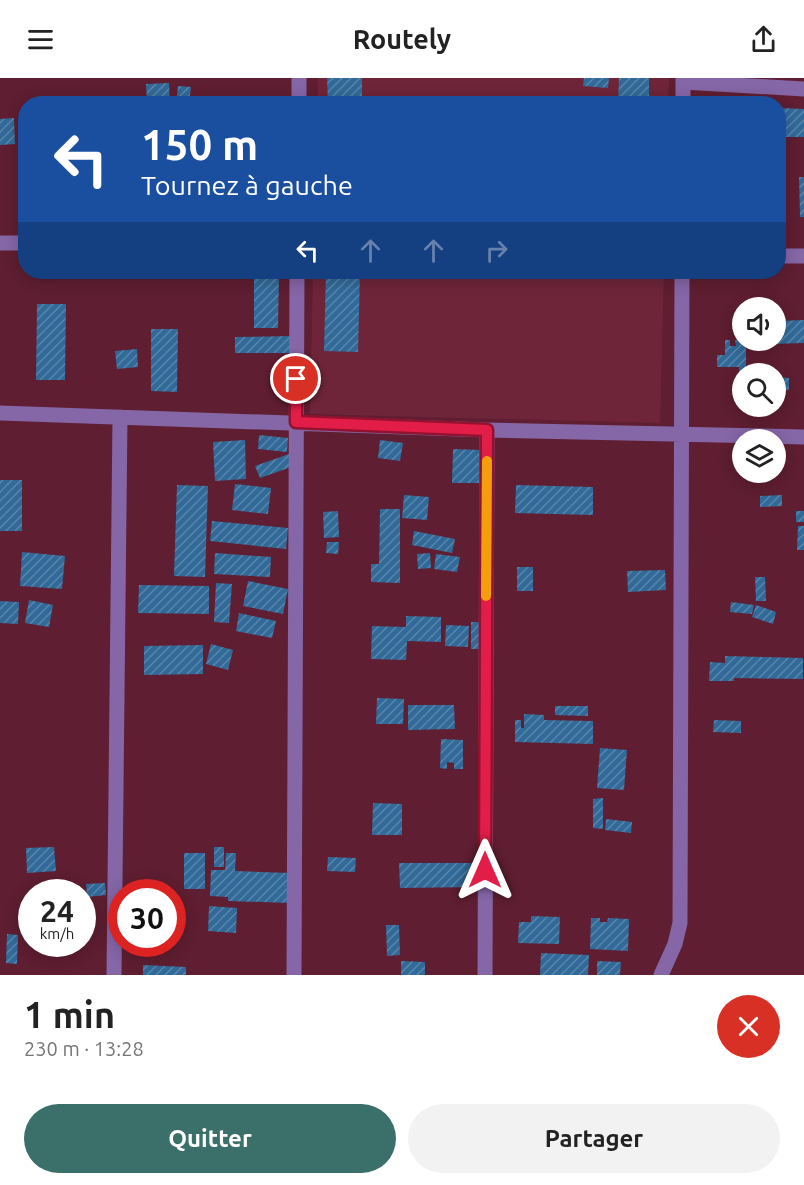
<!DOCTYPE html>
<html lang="fr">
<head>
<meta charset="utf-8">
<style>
  :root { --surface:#fff; --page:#f2f2f2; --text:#222; --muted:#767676; --accent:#3a6f6a }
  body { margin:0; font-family:Ubuntu,sans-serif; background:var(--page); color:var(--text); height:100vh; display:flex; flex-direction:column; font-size:22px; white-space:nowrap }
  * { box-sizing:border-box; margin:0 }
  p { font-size:20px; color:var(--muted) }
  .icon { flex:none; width:33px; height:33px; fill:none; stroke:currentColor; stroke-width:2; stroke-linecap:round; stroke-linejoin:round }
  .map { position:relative; height:897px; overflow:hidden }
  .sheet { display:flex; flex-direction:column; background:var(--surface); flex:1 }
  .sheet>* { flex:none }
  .top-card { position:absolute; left:18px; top:18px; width:768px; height:183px; border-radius:24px; box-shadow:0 3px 15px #0003; background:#1a4fa0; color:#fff; overflow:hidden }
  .controls { position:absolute; left:732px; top:219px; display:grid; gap:12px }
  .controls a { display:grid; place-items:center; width:54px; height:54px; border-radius:50%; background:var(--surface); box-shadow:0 3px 15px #0003; font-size:30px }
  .speed { position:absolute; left:18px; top:801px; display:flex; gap:12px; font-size:30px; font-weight:700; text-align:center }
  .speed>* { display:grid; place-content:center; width:78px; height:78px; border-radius:50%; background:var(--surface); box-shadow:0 3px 15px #0003; line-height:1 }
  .speed small { font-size:15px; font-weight:400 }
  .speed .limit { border:9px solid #d22; background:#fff; color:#111 }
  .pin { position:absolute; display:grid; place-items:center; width:51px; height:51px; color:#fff; margin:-26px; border:3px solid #fff; border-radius:50%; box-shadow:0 2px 6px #0007 }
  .me { position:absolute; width:66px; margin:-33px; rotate:0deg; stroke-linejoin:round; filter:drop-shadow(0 0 4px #0008) }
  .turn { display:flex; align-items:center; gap:21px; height:126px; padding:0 24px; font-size:27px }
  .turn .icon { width:78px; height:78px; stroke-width:2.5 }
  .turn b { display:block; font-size:42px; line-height:51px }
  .lanes { display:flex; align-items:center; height:57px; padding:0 24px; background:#0003; justify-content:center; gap:30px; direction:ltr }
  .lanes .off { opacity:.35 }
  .round { display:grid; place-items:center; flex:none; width:63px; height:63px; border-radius:32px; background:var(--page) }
  .headline { display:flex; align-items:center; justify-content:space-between; height:102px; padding:0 24px }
  h1 { font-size:36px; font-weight:700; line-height:45px }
  .primary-button { display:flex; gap:12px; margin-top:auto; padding:12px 24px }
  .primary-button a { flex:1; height:69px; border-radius:36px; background:var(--accent); color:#fff; font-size:24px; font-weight:700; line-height:69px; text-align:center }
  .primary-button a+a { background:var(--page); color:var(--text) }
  header { display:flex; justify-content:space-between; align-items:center; height:78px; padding:0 24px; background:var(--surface); font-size:27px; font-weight:700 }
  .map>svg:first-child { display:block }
  .built { fill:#6e253a }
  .building { fill:url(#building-hatch) }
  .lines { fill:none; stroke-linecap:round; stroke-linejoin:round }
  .minor { stroke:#8566a7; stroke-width:15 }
  .route-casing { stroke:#92132f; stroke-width:15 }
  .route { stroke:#e11d48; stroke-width:10 }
  .slow { stroke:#f59e0b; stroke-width:10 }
</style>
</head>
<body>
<header><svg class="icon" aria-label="menu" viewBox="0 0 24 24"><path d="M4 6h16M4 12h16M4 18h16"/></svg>Routely<svg class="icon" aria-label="share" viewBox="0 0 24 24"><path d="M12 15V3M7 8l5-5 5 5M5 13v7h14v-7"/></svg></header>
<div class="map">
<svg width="804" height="897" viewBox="0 0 804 897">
  <defs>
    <pattern id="building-hatch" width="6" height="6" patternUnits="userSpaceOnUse" patternTransform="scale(1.5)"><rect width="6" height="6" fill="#316a99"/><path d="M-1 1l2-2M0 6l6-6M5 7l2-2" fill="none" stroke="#5a85ab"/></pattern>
  </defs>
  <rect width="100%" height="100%" fill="#5f1e31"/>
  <path class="built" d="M318,0H669L668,25L318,26Z
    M313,194H664L660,345L310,336Z"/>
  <path class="building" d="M327,0H362V26H328Z
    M584,0H609L608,10L583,8Z
    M619,0H649V26H618Z
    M169,5L170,26H147L146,6Z
    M178,8L191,9L189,26L176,25Z
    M84,19L111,20L110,26H83Z
    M781,30L804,31V59H781Z
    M14,40L15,66L0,67V41Z
    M799,99H804V139H800Z
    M254,194H279L278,250H254Z
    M326,194H360L358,274L324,273Z
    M37,226H66L65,302H36Z
    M804,242V265L773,266V262H776V243Z
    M151,251H178L177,314L151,313Z
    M291,258V275H235V259Z
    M725,262H730V268H736L735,262H746V296H742V310H739V289H717V277H725Z
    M137,271L138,289L117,291L115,273Z
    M778,299L789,300V312L778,311Z
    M259,357L288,360L287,374L258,371Z
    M245,362L246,401L215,403L213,364Z
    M380,362L403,365L400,383L378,380Z
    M453,371L481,372V405H452Z
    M289,376L294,388L260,400L255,388Z
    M0,402H22V453H0Z
    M235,406L271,410L268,436L232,432Z
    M177,407L208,408L205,499L174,498Z
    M516,407L593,409V437L515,435Z
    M404,417L429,419L427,442L402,440Z
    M782,417V428L760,429V418Z
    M380,431H400V505L371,504V486H379Z
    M338,433L339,459L324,460L323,434Z
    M796,433H804V444H796Z
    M212,443L288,450L286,471L210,463Z
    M798,448H804V472H797Z
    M414,453L455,461L452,475L412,467Z
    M327,464H339L338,476L326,475Z
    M22,474L65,478L62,511L20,508Z
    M215,475L271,479L270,499L214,496Z
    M430,475L431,490L418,491L417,476Z
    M436,476L460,479L457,494L434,491Z
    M517,489H533V513H517Z
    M665,492L666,512L628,514L627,493Z
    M755,499H765L766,523H756Z
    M248,503L288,511L283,536L243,528Z
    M216,505L232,506L229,545L214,544Z
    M139,507L209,508V536L138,535Z
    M29,522L53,527L49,549L25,545Z
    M0,523L19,524L18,546L0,545Z
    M731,524L754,527L752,536L730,534Z
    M756,527L776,534L773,546L752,539Z
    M239,535L276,543L272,560L236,553Z
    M406,538L441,539V564L407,563L406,582L371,581L372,548L406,549Z
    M471,544H484V571H471Z
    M446,547L469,548L468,569L445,568Z
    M211,566L233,572L228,592L206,586Z
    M203,567V596L144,597V568Z
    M725,578L803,580V601L734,600V603H709L710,584L725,585Z
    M377,620L404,621L403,646H376Z
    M408,627H454L455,651L408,652Z
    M555,628H588V638L555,637Z
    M524,636L544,637V642L593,643V666L515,664V642H521V650H524Z
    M714,642L741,643V655L713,654Z
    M441,661L463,662V691H454V685L447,684V691L440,690Z
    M600,670L627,672L624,712L597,710Z
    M603,720V751L593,750V721Z
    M373,725L402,726V757H372Z
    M606,741L632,744L631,755L605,752Z
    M54,769L56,793L27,795L26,770Z
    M214,769H224V789H214Z
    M184,775H205V811H184Z
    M226,775H236L235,793L291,795L290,825L228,823V819L210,818L211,792H225Z
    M328,779L356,780L355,794L327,793Z
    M399,785H477V809L400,810Z
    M105,805L106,817L87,819L86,806Z
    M209,828L237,830L236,855L208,853Z
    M531,838L560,839L559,866L518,865L519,844H531Z
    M591,840H600V844H607L608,840L629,841L628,873L590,871Z
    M386,847H399L400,877L387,878Z
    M7,856L18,857L17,886L6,885Z
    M541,875L589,877L588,897H540Z
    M401,883L425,884V897H401Z
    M597,883L621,884L620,897H597Z
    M143,887L186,889V897H143Z"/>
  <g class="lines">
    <path class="minor" d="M683,4L804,11
      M299,26V0
      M683,26V0
      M0,165H26
      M778,178H804
      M0,335L487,352L804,359
      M114,897L120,339
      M294,897L297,194
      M485,897L487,352
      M661,897L675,866L680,845L682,194"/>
  </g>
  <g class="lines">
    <g class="route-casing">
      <path id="route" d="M296,301V344L487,352L485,792"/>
    </g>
    <use href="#route" class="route"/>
    <path class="slow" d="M486,518L487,383"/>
  </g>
</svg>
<div class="controls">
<a><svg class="icon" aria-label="sound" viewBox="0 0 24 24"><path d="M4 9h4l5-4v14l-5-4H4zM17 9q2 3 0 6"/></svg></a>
<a><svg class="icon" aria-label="search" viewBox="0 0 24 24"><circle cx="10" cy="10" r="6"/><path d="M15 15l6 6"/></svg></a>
<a><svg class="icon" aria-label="layers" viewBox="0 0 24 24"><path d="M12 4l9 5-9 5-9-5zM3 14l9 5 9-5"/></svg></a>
</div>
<div class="speed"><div>24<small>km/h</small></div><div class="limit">30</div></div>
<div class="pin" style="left:296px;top:301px;background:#d93025"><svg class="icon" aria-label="arrive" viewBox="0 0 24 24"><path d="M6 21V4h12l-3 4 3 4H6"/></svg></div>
<svg class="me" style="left:485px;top:792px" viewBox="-20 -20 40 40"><path d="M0-17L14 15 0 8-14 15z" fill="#e11d48" stroke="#fff" stroke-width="4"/></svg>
<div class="top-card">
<div class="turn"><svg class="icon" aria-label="left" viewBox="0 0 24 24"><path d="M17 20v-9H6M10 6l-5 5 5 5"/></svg><div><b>150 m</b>Tournez à gauche</div></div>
<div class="lanes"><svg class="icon" aria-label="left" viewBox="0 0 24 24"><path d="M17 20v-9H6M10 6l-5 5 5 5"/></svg><svg class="icon off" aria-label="ahead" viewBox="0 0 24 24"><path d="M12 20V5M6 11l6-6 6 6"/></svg><svg class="icon off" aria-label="ahead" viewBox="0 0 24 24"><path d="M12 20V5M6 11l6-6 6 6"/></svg><svg class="icon off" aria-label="right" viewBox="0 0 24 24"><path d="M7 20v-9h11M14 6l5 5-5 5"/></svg></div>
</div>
</div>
<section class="sheet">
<div class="headline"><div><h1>1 min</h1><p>230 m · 13:28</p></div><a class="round" style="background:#d93025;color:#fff"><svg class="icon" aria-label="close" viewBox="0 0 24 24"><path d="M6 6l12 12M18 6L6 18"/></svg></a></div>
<div class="primary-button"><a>Quitter</a><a>Partager</a></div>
</section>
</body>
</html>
